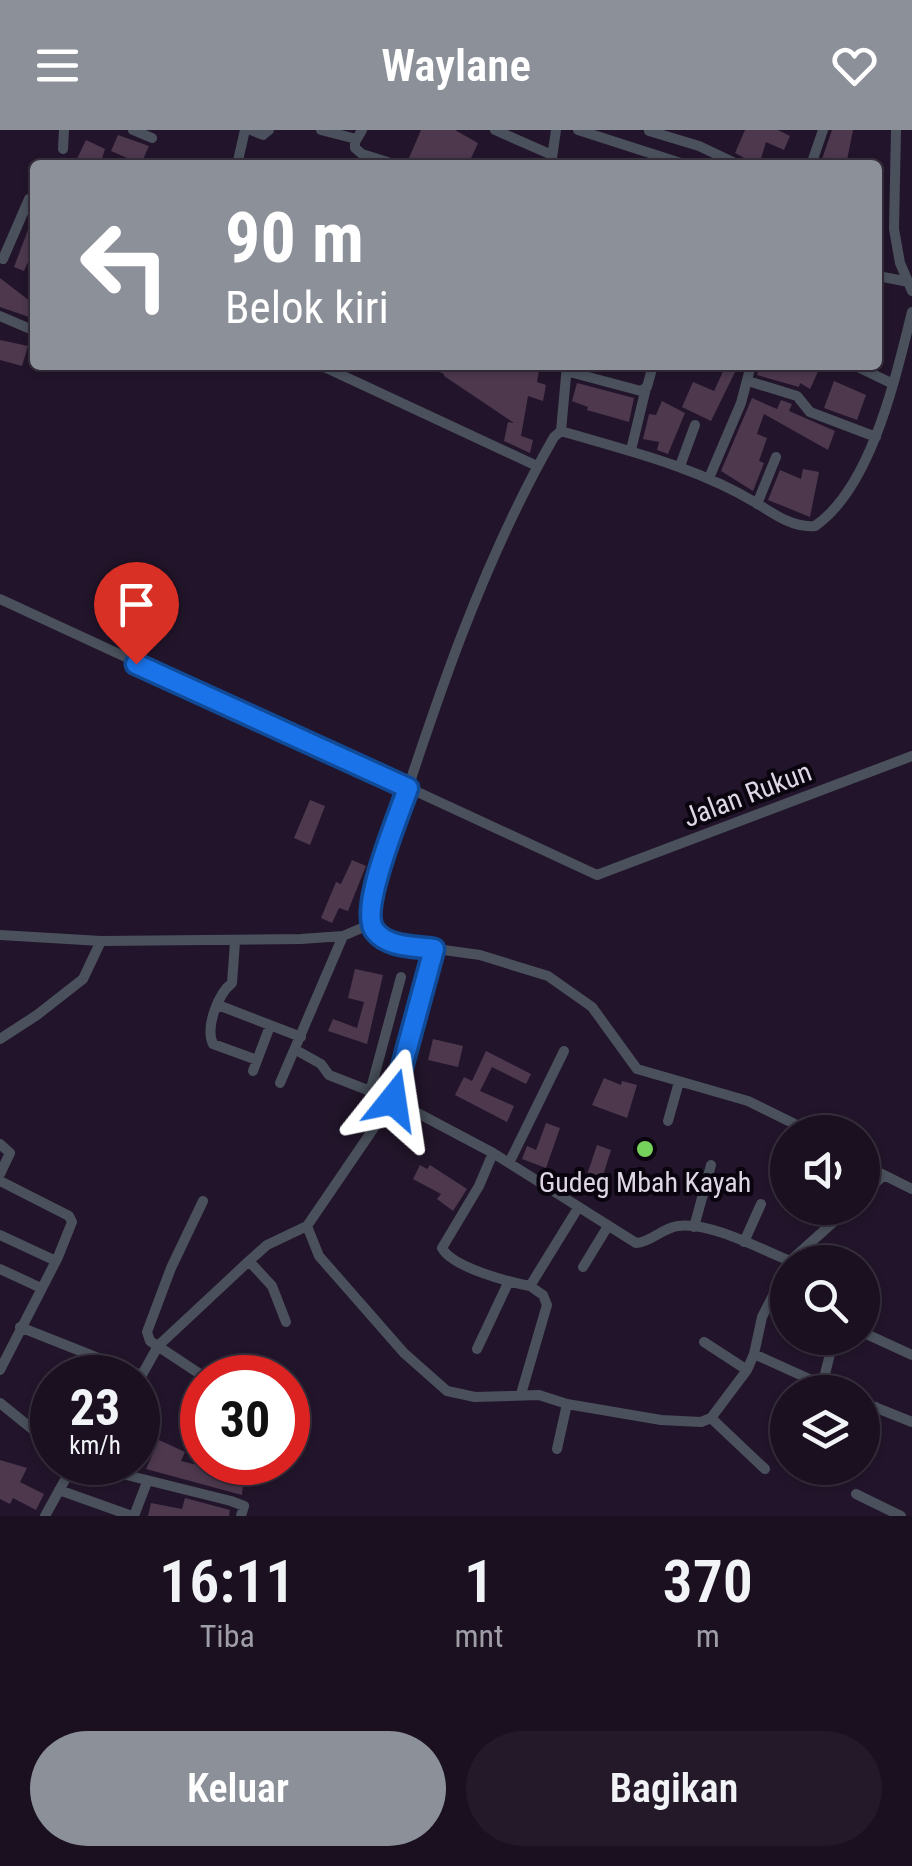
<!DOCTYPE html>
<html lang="id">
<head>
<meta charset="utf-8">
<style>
  :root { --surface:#1a1020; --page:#231929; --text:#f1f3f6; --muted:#9f9da5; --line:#38303e; --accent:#8c9099 }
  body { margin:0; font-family:"Roboto Condensed",sans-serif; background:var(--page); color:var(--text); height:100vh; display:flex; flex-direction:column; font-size:38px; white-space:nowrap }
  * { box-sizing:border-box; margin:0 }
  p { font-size:32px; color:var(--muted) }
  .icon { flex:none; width:55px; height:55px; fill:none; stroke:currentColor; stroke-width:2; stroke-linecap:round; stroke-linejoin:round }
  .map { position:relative; height:1386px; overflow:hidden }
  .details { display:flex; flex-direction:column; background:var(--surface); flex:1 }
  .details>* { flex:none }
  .top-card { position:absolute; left:30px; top:30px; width:852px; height:210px; border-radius:10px; box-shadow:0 2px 8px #0004,0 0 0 2px var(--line); background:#8c9099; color:#fff; overflow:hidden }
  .controls { position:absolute; left:770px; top:985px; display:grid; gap:20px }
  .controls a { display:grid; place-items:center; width:110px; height:110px; border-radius:50%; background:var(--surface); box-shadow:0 2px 8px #0004,0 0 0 2px var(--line); font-size:50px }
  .speed { position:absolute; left:30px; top:1225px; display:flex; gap:20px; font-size:50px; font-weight:700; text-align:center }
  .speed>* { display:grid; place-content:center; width:130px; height:130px; border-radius:50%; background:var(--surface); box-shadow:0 2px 8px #0004,0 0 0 2px var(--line); line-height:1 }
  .speed small { font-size:25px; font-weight:400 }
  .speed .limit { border:15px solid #d22; background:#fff; color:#111 }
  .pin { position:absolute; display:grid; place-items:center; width:85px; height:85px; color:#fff; margin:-102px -42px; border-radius:50% 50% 50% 0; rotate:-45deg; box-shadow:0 0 10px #0007 }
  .pin .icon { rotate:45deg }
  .me { position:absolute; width:110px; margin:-55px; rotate:15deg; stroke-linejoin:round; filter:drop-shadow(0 0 8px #0008) }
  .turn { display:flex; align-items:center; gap:35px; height:210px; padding:0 30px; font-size:45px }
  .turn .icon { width:130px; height:130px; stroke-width:2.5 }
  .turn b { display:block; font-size:70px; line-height:85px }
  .eta { display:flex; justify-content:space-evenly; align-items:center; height:170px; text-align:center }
  .eta b { font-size:60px; font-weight:600; line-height:70px }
  .cta { display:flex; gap:20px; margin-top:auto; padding:20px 30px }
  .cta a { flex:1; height:115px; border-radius:60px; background:var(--accent); color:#fff; font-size:40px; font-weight:600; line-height:115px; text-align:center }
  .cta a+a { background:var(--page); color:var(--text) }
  header { display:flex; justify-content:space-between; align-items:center; height:130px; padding:0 30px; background:var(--accent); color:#fff; font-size:45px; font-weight:600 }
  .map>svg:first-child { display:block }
  .building { fill:#4d384e }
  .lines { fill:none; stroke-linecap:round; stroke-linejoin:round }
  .minor { stroke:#4a515c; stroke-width:10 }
  .route-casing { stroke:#114b97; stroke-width:25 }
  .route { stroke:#1a73e8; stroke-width:18 }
  .poi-dot { fill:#75d25b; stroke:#09040d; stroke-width:4 }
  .labels { text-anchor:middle; stroke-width:8; stroke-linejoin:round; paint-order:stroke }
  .street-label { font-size:28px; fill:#ded5e5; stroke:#09040d }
  .poi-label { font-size:28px; fill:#ded5e5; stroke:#09040d }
</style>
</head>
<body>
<header><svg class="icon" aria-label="menu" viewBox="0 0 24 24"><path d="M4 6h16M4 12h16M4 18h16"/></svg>Waylane<svg class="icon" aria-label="heart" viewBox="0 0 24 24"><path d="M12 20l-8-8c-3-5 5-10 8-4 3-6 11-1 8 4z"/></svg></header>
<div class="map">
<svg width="912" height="1386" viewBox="0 0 912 1386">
  <rect width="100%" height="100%" fill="#22152b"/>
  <path class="building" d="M421,0H455L478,13L468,35H406Z
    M745,0H778L790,6L784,20L766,12L759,35H748L746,29L735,23Z
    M832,0H853L846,35H820Z
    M118,5L149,16L141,34L111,21Z
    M86,10L105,19L100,35H74Z
    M35,81V117L24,141L14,137Z
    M0,148L35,175V189L0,177Z
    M0,210L28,216L22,236L0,230Z
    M424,235H540L537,252L546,255L543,271L528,266L521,306L533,310L530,323L504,311L508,292L514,293L444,246V244Z
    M726,235L736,240L711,291L682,277L693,252L714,261Z
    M760,235H821L810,259L800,253L799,257L757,245Z
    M834,251L866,265L857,290L824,278Z
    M577,253L634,268L629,292L587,280L588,277L572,271Z
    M752,268L777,279L781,270L792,274L789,281L835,301L828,320L764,284L757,304L767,308L759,331L764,333L753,361L721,341Z
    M662,271L685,283L668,324L657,320L659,312L643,309L649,284L656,285Z
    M803,339L819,342L810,387L768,370L780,340L801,349Z
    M310,670L325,676L310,715L294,708Z
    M352,730L366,736L348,781L339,778L332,793L321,788L336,752L341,754Z
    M355,839L383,845L367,914L328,901L333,889L357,898L364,872L348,868Z
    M433,909L463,916L458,937L428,930Z
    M486,921L531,944L526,954L492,937L480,961L514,976L507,992L455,965L464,947L472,951Z
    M604,948L621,955L622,951L637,955L627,988L592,975Z
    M546,993L560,998L546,1038L522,1029L527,1016L536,1020Z
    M597,1015L611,1020L600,1055L585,1051Z
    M420,1035L427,1039L430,1035L467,1059L453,1081L437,1069L441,1064L413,1049Z
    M159,1310L185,1322L181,1331L205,1337L206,1334L224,1337L225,1332H245L242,1365L146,1339Z
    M0,1330L27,1338L20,1352L44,1364L36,1380L13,1368L10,1374L0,1369Z
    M185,1368L230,1380L229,1386H148L151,1373L182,1379Z"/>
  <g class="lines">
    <path class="minor" d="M133,0L152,8
      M251,0L263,5L269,0
      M321,0L356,9
      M362,0L355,12V18L362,24L397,35
      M495,0L552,25
      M578,0L687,35
      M896,0L894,99L900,133L912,161
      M649,1L699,16L739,35
      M63,19L64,0
      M237,35L245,0
      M551,35L556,0
      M811,35L823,0
      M0,128L3,129L29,69
      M878,146L909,152
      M0,186L35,201
      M320,235L537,336
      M567,235L561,301L554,307C474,446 426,603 376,755L370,783L371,794L382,807L393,813L480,825L548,846L592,877L637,939L748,971L811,1002
      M854,235L893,254
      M566,241L641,261L647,257L653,235
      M748,251L797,266L810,282L876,307
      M561,301C629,321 697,337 758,374C775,385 794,398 815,396C872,357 896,245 912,182
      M631,320L646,258
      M680,336L695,295
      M709,348L741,273L751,235
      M757,374L776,327
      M0,469L597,745L912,626
      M0,805L101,811
      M235,812L232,853C218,864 205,897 213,914L257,930
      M218,875L301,907
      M0,909L37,885L83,849L101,811L301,809L343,806L371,794
      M296,920L321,934L329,945L393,970L493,1023L636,1113C652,1112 662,1098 678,1096C711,1092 760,1119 790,1131
      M253,941L270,896
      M280,953L343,806
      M370,962L401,847
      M668,991L679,952
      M0,1014L10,1023L0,1044
      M493,1023L479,1056L442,1118C452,1137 508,1152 530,1156L578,1078
      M509,1033L564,921
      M862,1034L912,1059
      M0,1051L69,1086L72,1092L58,1127L0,1240
      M779,1059L788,1045
      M862,1065L883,1046
      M203,1071L171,1138L147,1202L150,1211L206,1248
      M307,1096L319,1126L404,1223L447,1261L475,1267L539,1265L567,1274
      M694,1097L711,1035
      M0,1105L56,1131
      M744,1112L761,1074
      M249,1131L272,1156L286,1192
      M789,1132L849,1078
      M583,1137L608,1096
      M0,1139L41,1158
      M773,1167L788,1172
      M20,1197L141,1245
      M862,1202L912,1225
      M704,1212L747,1240
      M477,1219L509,1151
      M754,1224L838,1262
      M138,1252L158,1216L249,1131L267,1115L307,1096L393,970L435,819
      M822,1256L834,1208
      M521,1264L547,1175L543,1165L530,1156
      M862,1272L912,1292
      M0,1273L52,1315
      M711,1288L765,1339
      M862,1300L876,1277
      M557,1319L567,1274L661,1290L701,1292L711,1288L747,1240L754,1224L762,1187L788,1136
      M74,1332L231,1371L244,1376L241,1386
      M835,1347L841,1338
      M59,1360L132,1386
      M856,1364L901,1386
      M45,1386L66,1348L79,1333
      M134,1386L147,1352"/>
  </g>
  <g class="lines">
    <g class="route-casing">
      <path id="route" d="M136,534L408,658C399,685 358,780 375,801C388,818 416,816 434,819L393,970"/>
    </g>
    <use href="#route" class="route"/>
  </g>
  <circle class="poi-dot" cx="645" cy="1019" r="10"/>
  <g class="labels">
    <g class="street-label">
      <text transform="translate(747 664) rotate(-21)" y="10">Jalan Rukun</text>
    </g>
    <g class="poi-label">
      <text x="645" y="1062">Gudeg Mbah Kayah</text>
    </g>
  </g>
</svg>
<div class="controls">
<a><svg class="icon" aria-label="sound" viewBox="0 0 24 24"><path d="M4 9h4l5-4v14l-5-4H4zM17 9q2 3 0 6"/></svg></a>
<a><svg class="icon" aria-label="search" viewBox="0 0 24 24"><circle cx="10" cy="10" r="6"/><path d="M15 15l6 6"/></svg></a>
<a><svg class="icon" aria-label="layers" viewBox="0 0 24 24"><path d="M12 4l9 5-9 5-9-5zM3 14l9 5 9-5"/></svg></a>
</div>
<div class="speed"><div>23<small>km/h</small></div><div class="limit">30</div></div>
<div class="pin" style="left:136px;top:534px;background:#d93025"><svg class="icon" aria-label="arrive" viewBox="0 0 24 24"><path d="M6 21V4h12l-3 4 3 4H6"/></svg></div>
<svg class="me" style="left:393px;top:970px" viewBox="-20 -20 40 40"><path d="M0-17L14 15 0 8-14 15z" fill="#1a73e8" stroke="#fff" stroke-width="4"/></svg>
<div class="top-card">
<div class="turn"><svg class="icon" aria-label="left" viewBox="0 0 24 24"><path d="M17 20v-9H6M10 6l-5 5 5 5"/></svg><div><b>90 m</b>Belok kiri</div></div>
</div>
</div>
<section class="details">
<div class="eta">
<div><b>16:11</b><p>Tiba</p></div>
<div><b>1</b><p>mnt</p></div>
<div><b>370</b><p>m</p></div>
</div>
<div class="cta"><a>Keluar</a><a>Bagikan</a></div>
</section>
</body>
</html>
